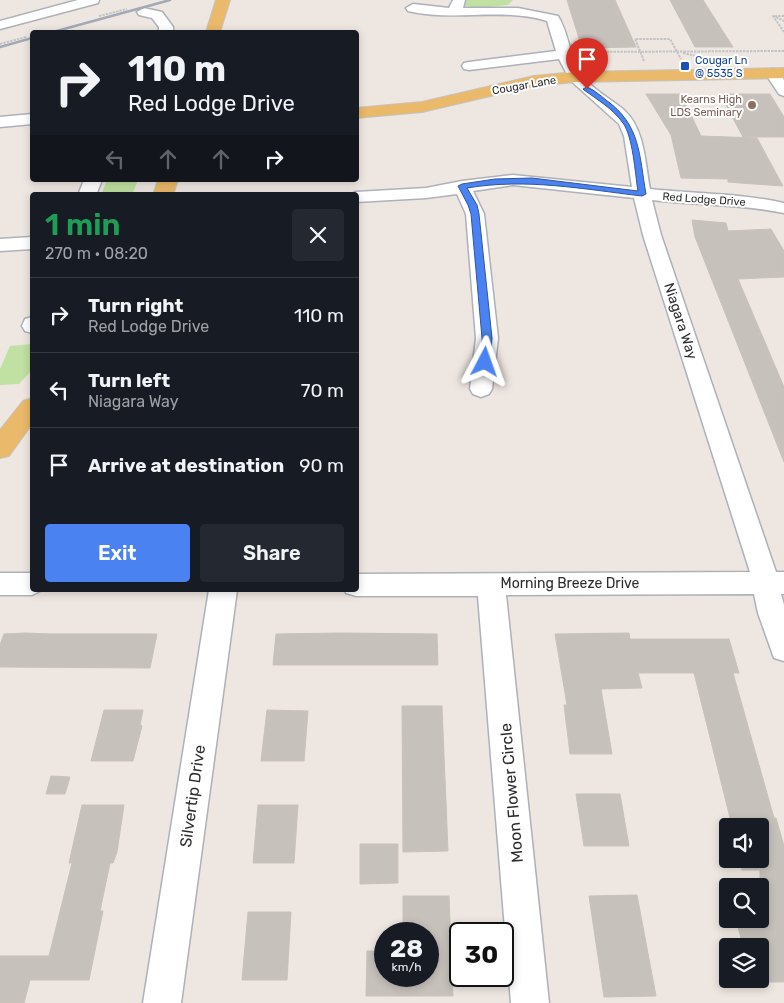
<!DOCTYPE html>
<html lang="en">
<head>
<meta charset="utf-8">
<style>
  :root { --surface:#171b24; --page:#242831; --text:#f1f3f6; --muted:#9ea1a6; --line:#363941; --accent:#4a83f1 }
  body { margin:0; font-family:Rubik,sans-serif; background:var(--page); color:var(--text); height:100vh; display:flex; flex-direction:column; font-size:19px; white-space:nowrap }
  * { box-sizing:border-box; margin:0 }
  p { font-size:16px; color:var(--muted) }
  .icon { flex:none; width:28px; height:28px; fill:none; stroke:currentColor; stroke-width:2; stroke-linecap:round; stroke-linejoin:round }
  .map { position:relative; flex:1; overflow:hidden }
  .drawer { position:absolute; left:30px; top:192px; width:329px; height:400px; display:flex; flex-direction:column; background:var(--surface); border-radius:5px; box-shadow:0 2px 8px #0003 }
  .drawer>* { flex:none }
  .top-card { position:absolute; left:30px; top:30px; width:329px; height:152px; border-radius:5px; box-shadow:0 2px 8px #0003; background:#171b24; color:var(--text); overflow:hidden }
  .tools { position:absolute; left:719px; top:818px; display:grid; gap:10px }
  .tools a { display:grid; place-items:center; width:50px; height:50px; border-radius:5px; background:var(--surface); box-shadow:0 2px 8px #0003; font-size:25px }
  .speed { position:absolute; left:374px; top:922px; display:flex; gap:10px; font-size:25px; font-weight:700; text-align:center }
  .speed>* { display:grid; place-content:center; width:65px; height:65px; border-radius:50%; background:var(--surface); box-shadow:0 2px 8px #0003; line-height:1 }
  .speed small { font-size:12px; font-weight:400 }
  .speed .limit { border:2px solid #111; border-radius:8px; background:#fff; color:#111 }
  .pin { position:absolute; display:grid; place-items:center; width:42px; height:42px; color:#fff; margin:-51px -21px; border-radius:50% 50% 50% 0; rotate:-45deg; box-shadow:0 0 5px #0007 }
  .pin .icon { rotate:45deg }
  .me { position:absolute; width:55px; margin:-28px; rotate:4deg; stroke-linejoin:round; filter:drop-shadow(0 0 4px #0008) }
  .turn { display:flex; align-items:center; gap:18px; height:105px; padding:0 15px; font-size:22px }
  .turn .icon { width:65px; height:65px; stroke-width:2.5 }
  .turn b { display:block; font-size:35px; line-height:42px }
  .lanes { display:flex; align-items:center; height:48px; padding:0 15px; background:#0003; justify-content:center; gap:25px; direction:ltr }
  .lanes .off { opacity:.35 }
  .round { display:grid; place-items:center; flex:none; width:52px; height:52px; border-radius:5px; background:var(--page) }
  .summary { display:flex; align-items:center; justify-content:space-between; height:85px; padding:0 15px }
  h1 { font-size:30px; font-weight:600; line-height:38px; color:#1e9e55 }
  .button { display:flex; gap:10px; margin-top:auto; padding:10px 15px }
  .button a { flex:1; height:58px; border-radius:5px; background:var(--accent); color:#fff; font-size:20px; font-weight:600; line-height:58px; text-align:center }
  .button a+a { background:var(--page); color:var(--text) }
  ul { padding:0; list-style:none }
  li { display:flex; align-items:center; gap:15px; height:75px; padding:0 15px; border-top:1px solid var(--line) }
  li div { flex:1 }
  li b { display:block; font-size:19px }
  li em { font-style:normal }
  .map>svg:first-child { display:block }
  .green { fill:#c0e1a1 }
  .building { fill:#c7c1bc; stroke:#c9c2ba }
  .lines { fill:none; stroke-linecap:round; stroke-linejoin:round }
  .minor-casing { stroke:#adb1b9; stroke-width:3 }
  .major-casing { stroke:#c4c4c4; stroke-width:2 }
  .path { stroke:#c4c4c4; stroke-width:2; stroke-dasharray:2.5 1; stroke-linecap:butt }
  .minor { fill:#fff; fill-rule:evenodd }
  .major { fill:#eab969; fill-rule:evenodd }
  .rail { stroke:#a3a9b6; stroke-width:2.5 }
  .route { fill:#4a83f1; stroke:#30559d }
  .transit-dot { fill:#1a4fb4; stroke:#fff; stroke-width:2 }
  .education-dot { fill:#8d6e63; stroke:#fff; stroke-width:2 }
  .labels { text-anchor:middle; stroke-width:4; stroke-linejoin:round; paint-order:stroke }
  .far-transit-label { font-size:11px; fill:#164399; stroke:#fff; text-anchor:start }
  .far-street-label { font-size:11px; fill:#2d2d2d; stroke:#fff }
  .far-education-label { font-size:11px; fill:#785e54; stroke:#fff; text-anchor:end }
  .street-label { font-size:14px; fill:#2d2d2d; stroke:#fff }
  .near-street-label { font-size:16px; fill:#2d2d2d; stroke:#fff }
</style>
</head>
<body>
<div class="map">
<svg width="784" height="1003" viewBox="0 0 784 1003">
  <rect width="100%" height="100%" fill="#eee6e1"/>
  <path class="green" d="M466,0H513L508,5L479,8L465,6L463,5Z
    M107,180H138L132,195H101Z
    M32,344V370L19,384L0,385V369L10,346Z"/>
  <path class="building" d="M567,0H615L636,47L582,48Z
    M670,0H703L733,47H695Z
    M646,94H681L701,136L757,138L783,186L740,183L728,182V179L681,178L671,135Z
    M720,94H770L784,117V137H743Z
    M692,220L726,223L728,231L771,229L784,251V277L738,279L784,387V462L695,237Z
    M26,633L50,634H157L150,668L0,667V645L4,634Z
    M340,633L437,634L438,665H273L276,634Z
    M629,633L630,639H729L739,673H733L774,818H776L784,846V982H751V979H760V946H743L736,919H760V870H742L740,859H760V826H732L694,673H638L642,688L601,689L612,754H570L564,705H567L555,634Z
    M402,706H442L448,851L403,852Z
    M104,710H143L140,725L142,726L133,761H91Z
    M267,710L308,711L304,761H261Z
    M51,776L70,777L65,794H46Z
    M576,794H620L629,846H584Z
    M82,805H124L117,852L113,863H110L100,911H103L89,980H30L24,1003H0V956H49L72,863H69Z
    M258,805H298L294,863H253Z
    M360,844H398V883L360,884Z
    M637,895L656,996L604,997L589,896Z
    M403,896H449L453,996H366L367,951H385V976H428V934H403Z
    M248,912H291L287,980H242Z"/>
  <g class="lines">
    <g class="minor-casing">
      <path id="minor" d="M78,0H99L98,3L0,29V21Z
        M453,0H465L463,8H518L558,16C569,33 569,56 580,73C591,89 610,98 624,110C645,129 645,163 650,189C695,194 740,193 784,203V213C741,204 696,205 652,200L661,235L776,572H784V594H781L784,605V661L774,658L758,613L754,594L506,595L549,1003H511L478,596H356L346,593L345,590H356V574L750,572L643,235L634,198L513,185L473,191L484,214L498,338L492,389L489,394L481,397L473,394L470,389L476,338L466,214L457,194L426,198L356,202V195H349L356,192L426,188L462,181L513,175L632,187L624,136L619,124L570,80L559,59L469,70L464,69L462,66L464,63L469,62L556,51L547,21C502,7 454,22 408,11L406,8L413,4L449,8Z
        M144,8L162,12L173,27V32H159V27L152,18L139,15L137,12Z
        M772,69L777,70L784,80V96L779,94L765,73L767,70Z
        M32,114V124L0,127V117Z
        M84,180H102L96,195H78Z
        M32,237V249L0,251V239Z
        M32,317V333L25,331L22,326L25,319Z
        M0,573H32V590H42L32,595H0Z
        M209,590H237L181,1003H143Z"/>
    </g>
    <g class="major-casing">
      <path id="major" d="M216,0H230L220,32H206Z
        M784,68V78L575,82L534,86L422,112L356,118V108L422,102L534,76L575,72Z
        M158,180H178L173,195H153Z
        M32,398V424L9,456L0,458V430L23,401Z"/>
    </g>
    <path class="path" d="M99,16L127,9
      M784,16H773L784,32
      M776,17L784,21
      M0,44L26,37
      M582,52L784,51
      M683,53L696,56
      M644,61L635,39H670L681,59"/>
    <use href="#minor" class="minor"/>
    <use href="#major" class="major"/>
    <path class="rail" d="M53,32L170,0
      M0,47L32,38"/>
  </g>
  <path class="route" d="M587,87C594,90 600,95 606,100C641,125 639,155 646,194L642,196C582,189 527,178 467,188L477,205L479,214L492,338L490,362L488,364H482V338L471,214L468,205L458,186L462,184L495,179L532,178L638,191C635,173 633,137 623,123C613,109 598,100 584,90L583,89Z"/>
  <rect class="transit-dot" x="680" y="61" width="10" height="10" rx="2.5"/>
  <circle class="education-dot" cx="752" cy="105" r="5"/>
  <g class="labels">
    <g class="far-transit-label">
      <text x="695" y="64">Cougar Ln<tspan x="695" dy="13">@ 5535 S</tspan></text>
    </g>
    <g class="far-street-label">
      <text transform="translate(524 85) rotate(-10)" y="4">Cougar Lane</text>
      <text transform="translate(704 199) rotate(4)" y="4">Red Lodge Drive</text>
    </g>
    <g class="far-education-label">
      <text x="742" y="103">Kearns High<tspan x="742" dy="13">LDS Seminary</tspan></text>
    </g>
    <g class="street-label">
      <text transform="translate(681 321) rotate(72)" y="5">Niagara Way</text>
      <text x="570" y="588">Morning Breeze Drive</text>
    </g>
    <g class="near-street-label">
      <text transform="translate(511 793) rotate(-95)" y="6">Moon Flower Circle</text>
      <text transform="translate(192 796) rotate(-82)" y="6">Silvertip Drive</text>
    </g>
  </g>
</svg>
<div class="tools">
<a><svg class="icon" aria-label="sound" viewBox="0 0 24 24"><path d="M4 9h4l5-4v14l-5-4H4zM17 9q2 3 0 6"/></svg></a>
<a><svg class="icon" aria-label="search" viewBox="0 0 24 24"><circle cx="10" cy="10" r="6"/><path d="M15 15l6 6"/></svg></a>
<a><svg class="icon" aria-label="layers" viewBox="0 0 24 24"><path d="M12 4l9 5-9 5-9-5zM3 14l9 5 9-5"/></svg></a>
</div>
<div class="speed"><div>28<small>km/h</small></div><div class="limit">30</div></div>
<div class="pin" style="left:587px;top:89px;background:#d93025"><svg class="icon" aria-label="arrive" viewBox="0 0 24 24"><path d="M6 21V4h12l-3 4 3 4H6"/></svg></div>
<svg class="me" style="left:485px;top:362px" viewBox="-20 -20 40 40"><path d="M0-17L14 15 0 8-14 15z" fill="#4a83f1" stroke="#fff" stroke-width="4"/></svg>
<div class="top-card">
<div class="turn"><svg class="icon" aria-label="right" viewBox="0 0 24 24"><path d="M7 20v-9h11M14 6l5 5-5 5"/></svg><div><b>110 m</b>Red Lodge Drive</div></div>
<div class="lanes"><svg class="icon off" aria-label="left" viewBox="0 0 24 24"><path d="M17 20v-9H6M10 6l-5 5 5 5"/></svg><svg class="icon off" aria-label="ahead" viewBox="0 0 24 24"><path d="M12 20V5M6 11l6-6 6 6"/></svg><svg class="icon off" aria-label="ahead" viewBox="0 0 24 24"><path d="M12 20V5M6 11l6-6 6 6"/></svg><svg class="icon" aria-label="right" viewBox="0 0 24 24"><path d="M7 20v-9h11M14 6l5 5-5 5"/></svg></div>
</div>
<section class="drawer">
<div class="summary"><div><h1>1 min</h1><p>270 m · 08:20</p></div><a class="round"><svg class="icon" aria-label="close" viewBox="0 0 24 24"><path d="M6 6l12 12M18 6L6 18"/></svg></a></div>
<ul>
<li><svg class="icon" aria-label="right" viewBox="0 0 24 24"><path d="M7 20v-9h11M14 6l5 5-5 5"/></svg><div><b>Turn right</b><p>Red Lodge Drive</p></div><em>110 m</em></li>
<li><svg class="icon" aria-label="left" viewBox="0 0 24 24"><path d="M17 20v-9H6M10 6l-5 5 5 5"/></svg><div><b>Turn left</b><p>Niagara Way</p></div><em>70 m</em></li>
<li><svg class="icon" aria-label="arrive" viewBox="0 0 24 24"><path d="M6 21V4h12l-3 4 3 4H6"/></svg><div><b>Arrive at destination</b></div><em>90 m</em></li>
</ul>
<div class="button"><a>Exit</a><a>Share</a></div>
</section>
</div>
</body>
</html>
